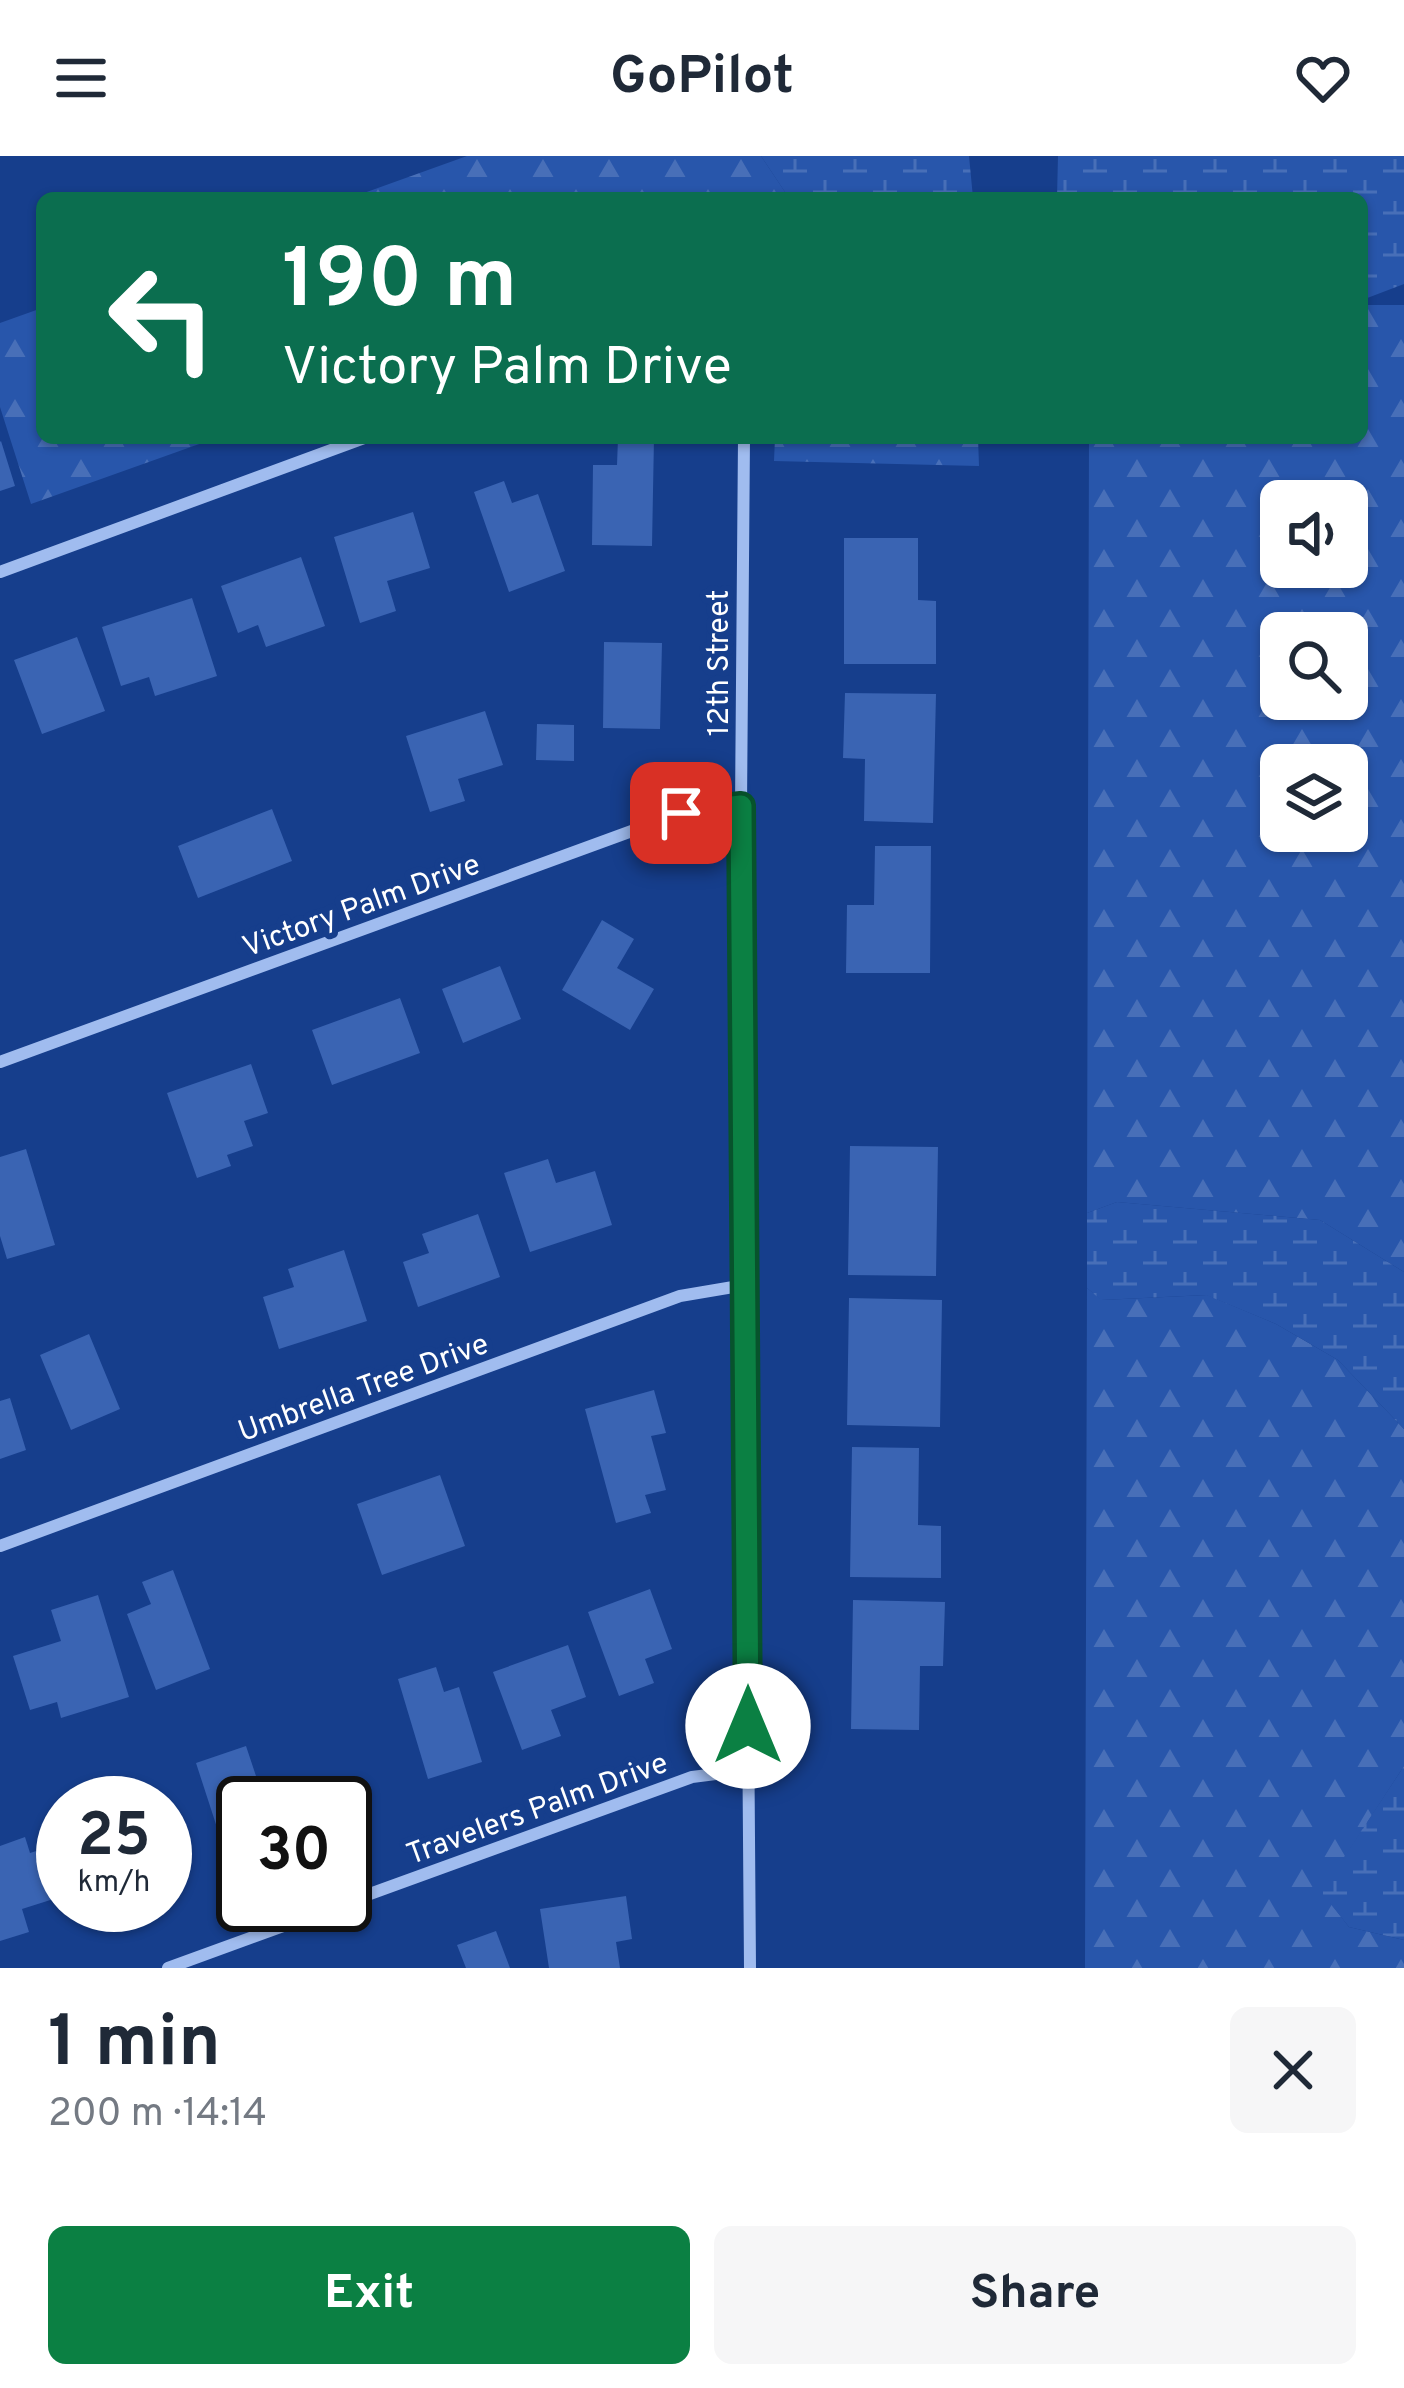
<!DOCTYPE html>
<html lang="en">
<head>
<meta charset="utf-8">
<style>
  :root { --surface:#fff; --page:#f6f6f7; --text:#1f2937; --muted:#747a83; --accent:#0b8043 }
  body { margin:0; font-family:Overpass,sans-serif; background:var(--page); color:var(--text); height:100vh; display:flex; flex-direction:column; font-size:45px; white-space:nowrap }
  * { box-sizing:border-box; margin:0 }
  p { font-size:39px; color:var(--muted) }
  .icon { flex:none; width:66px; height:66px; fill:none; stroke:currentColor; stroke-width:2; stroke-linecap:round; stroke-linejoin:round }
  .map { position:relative; height:1812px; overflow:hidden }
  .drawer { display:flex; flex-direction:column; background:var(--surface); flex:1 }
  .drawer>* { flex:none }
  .hud { position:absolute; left:36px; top:36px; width:1332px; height:252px; border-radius:18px; box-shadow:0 3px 9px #0004; background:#0b6e4f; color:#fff; overflow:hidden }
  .buttons { position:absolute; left:1260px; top:324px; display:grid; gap:24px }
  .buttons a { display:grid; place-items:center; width:108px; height:108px; border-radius:18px; background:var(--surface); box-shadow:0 3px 9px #0004; font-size:60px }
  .speed { position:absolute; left:36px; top:1620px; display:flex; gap:24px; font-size:60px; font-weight:700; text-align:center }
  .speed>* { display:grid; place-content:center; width:156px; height:156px; border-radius:50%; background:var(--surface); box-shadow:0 3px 9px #0004; line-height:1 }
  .speed small { font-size:30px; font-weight:400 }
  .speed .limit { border:6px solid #111; border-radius:18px; background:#fff; color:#111 }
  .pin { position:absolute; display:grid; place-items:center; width:102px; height:102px; color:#fff; margin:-51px; border-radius:24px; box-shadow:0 6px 18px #0006 }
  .me { position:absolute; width:132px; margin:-66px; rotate:0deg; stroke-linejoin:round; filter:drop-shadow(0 0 9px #0008) }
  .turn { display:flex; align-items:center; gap:42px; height:252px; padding:0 48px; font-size:54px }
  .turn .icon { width:156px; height:156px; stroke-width:2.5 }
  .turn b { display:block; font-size:84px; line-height:102px }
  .round { display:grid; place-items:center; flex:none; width:126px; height:126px; border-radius:18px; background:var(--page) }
  .headline { display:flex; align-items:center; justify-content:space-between; height:204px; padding:0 48px }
  h1 { font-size:72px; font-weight:700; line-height:90px }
  .button { display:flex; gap:24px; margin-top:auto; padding:24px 48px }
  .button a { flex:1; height:138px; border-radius:18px; background:var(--accent); color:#fff; font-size:48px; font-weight:700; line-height:138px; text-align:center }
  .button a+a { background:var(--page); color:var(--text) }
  header { display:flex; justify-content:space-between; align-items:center; height:156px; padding:0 48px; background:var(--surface); font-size:54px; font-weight:700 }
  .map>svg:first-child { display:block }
  .forest { fill:url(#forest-firs); fill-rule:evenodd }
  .wetland { fill:url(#wetland-marsh) }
  .building { fill:#3a64b3 }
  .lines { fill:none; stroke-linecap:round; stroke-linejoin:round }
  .minor { stroke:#a0bcef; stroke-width:12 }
  .route-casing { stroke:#07532c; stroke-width:30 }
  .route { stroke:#0b8043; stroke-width:21 }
  .labels { text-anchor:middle; stroke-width:12; stroke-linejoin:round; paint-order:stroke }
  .street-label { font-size:30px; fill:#fff; stroke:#163e8c }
</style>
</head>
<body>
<header><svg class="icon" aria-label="menu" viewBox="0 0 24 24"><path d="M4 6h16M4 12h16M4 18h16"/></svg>GoPilot<svg class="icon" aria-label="heart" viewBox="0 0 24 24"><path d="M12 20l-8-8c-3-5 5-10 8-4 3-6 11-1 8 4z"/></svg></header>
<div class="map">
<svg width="1404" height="1812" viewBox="0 0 1404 1812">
  <defs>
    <pattern id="forest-firs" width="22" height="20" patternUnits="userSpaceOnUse" patternTransform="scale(3)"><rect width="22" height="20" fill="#2856ab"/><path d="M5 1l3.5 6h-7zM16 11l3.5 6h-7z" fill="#486fb8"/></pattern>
    <pattern id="wetland-marsh" width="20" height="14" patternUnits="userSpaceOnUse" patternTransform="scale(3)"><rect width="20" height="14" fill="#2856ab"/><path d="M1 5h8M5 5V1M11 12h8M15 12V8" fill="none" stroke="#486fb8"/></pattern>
  </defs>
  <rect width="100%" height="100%" fill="#163e8c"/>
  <path class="forest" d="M467,0H761L789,42H350Z
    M1362,149H1404V1116L1320,1064L1117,1046L1087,1057L1089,282H1362ZM1281,345H1347V411H1281ZM1281,477H1347V543H1281ZM1281,609H1347V675H1281Z
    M42,152V282H216L31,348L0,251V167Z
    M775,282H978L979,310L774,305Z
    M1087,1132L1102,1144L1207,1139L1276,1168L1338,1204L1404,1273V1610L1322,1736L1349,1771L1404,1784V1812H1085Z"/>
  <path class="wetland" d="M761,0H969L973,42H789Z
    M1058,0H1404V128L1362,144V42H1057Z
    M1117,1046L1320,1064L1404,1116V1273L1338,1204L1276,1168L1206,1139L1101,1144L1087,1132V1057Z
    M1404,1610V1784L1349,1771L1321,1736Z"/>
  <path class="building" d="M618,282H654L652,390L592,389L593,309H617Z
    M1,285L15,330L0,335V286Z
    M504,325L512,347L538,338L565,415L509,436L474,336Z
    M413,356L430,412L387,425L396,455L360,467L334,381Z
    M844,382H918V444L936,445V508H844Z
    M301,401L325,470L266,491L258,469L238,477L221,430Z
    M192,442L217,520L155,540L149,521L121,530L102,471Z
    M77,481L105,555L42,578L14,504Z
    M604,486L662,487L660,573L603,572Z
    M845,537L936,538L933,667L864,665L865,603L843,602Z
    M485,555L503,609L458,623L465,645L430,656L406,580Z
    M537,568L574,569V605L536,604Z
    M272,653L292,705L198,742L178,690Z
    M875,690H931L930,817H846L847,749H874Z
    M602,764L634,783L617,812L654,833L630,874L562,834Z
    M500,810L521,863L463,887L442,833Z
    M400,842L420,897L332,929L312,874Z
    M251,908L268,957L244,965L253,990L227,999L231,1010L197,1022L167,937Z
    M850,990L938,991L936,1120L848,1119Z
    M26,993L55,1089L7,1103L0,1080V1001Z
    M548,1003L556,1027L595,1015L612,1069L530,1096L504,1017Z
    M478,1058L500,1121L418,1151L403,1106L429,1097L422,1078Z
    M344,1094L367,1165L279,1193L263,1141L294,1131L288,1113Z
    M849,1142L942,1144L940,1271L847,1269Z
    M89,1178L120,1253L71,1274L40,1199Z
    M654,1234L666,1277L651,1280L666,1334L645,1339L651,1357L616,1367L585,1253Z
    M10,1242L26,1294L0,1303V1245Z
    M852,1291L919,1292L918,1369L941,1370V1422L850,1421Z
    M440,1319L465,1390L382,1419L357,1348Z
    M173,1414L210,1513L156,1534L127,1458L151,1448L142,1426Z
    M650,1433L672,1493L645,1503L654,1527L619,1540L588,1456Z
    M98,1439L129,1541L61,1562L57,1546L30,1554L13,1500L61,1485L51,1454Z
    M853,1444L945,1446L943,1510H920L919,1574L851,1573Z
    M568,1489L586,1541L551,1554L561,1580L522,1594L493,1516Z
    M436,1511L444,1536L459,1531L482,1606L428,1623L398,1523Z
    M246,1590L265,1647H243V1686L224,1693L196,1607Z
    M146,1633L150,1647H108V1646Z
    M25,1681L30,1697L52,1690L63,1740L22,1753L29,1776L0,1785V1690Z
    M626,1740L632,1783L616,1786L620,1812H549L540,1753Z
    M496,1775L510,1812H466L457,1789Z"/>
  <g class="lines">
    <path class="minor" d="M744,282L741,650L750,1812
      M0,416L364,282
      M0,906L681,657L741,650
      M0,1390L680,1140L745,1129
      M345,1747L692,1621L748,1614
      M168,1812L341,1749"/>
  </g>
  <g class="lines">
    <g class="route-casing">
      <path id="route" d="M681,657L741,650L748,1570"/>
    </g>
    <use href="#route" class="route"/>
  </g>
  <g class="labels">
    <g class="street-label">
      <text transform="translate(718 507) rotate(-90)" y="10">12th Street</text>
      <text transform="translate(361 749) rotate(-20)" y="10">Victory Palm Drive</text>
      <text transform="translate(363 1231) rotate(-20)" y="10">Umbrella Tree Drive</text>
      <text transform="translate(537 1652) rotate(-20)" y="10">Travelers Palm Drive</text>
    </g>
  </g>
</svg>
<div class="buttons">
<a><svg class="icon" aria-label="sound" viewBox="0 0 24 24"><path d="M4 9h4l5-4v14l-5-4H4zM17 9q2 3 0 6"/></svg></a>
<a><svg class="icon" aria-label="search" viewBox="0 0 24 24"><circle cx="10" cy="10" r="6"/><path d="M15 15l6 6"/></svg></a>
<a><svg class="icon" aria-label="layers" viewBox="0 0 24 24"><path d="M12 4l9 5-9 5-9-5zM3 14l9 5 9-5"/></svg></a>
</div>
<div class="speed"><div>25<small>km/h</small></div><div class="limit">30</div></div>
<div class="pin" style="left:681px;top:657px;background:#d93025"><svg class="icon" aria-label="arrive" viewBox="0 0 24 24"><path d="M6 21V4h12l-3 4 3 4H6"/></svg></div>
<svg class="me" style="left:748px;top:1570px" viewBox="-20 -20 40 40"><circle r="19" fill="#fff"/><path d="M0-13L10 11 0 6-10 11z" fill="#0b8043"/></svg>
<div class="hud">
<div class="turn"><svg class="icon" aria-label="left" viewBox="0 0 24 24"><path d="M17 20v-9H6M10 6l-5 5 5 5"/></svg><div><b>190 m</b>Victory Palm Drive</div></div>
</div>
</div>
<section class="drawer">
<div class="headline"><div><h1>1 min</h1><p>200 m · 14:14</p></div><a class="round"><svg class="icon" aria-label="close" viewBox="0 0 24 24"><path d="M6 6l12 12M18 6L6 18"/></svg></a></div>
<div class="button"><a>Exit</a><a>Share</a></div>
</section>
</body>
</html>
